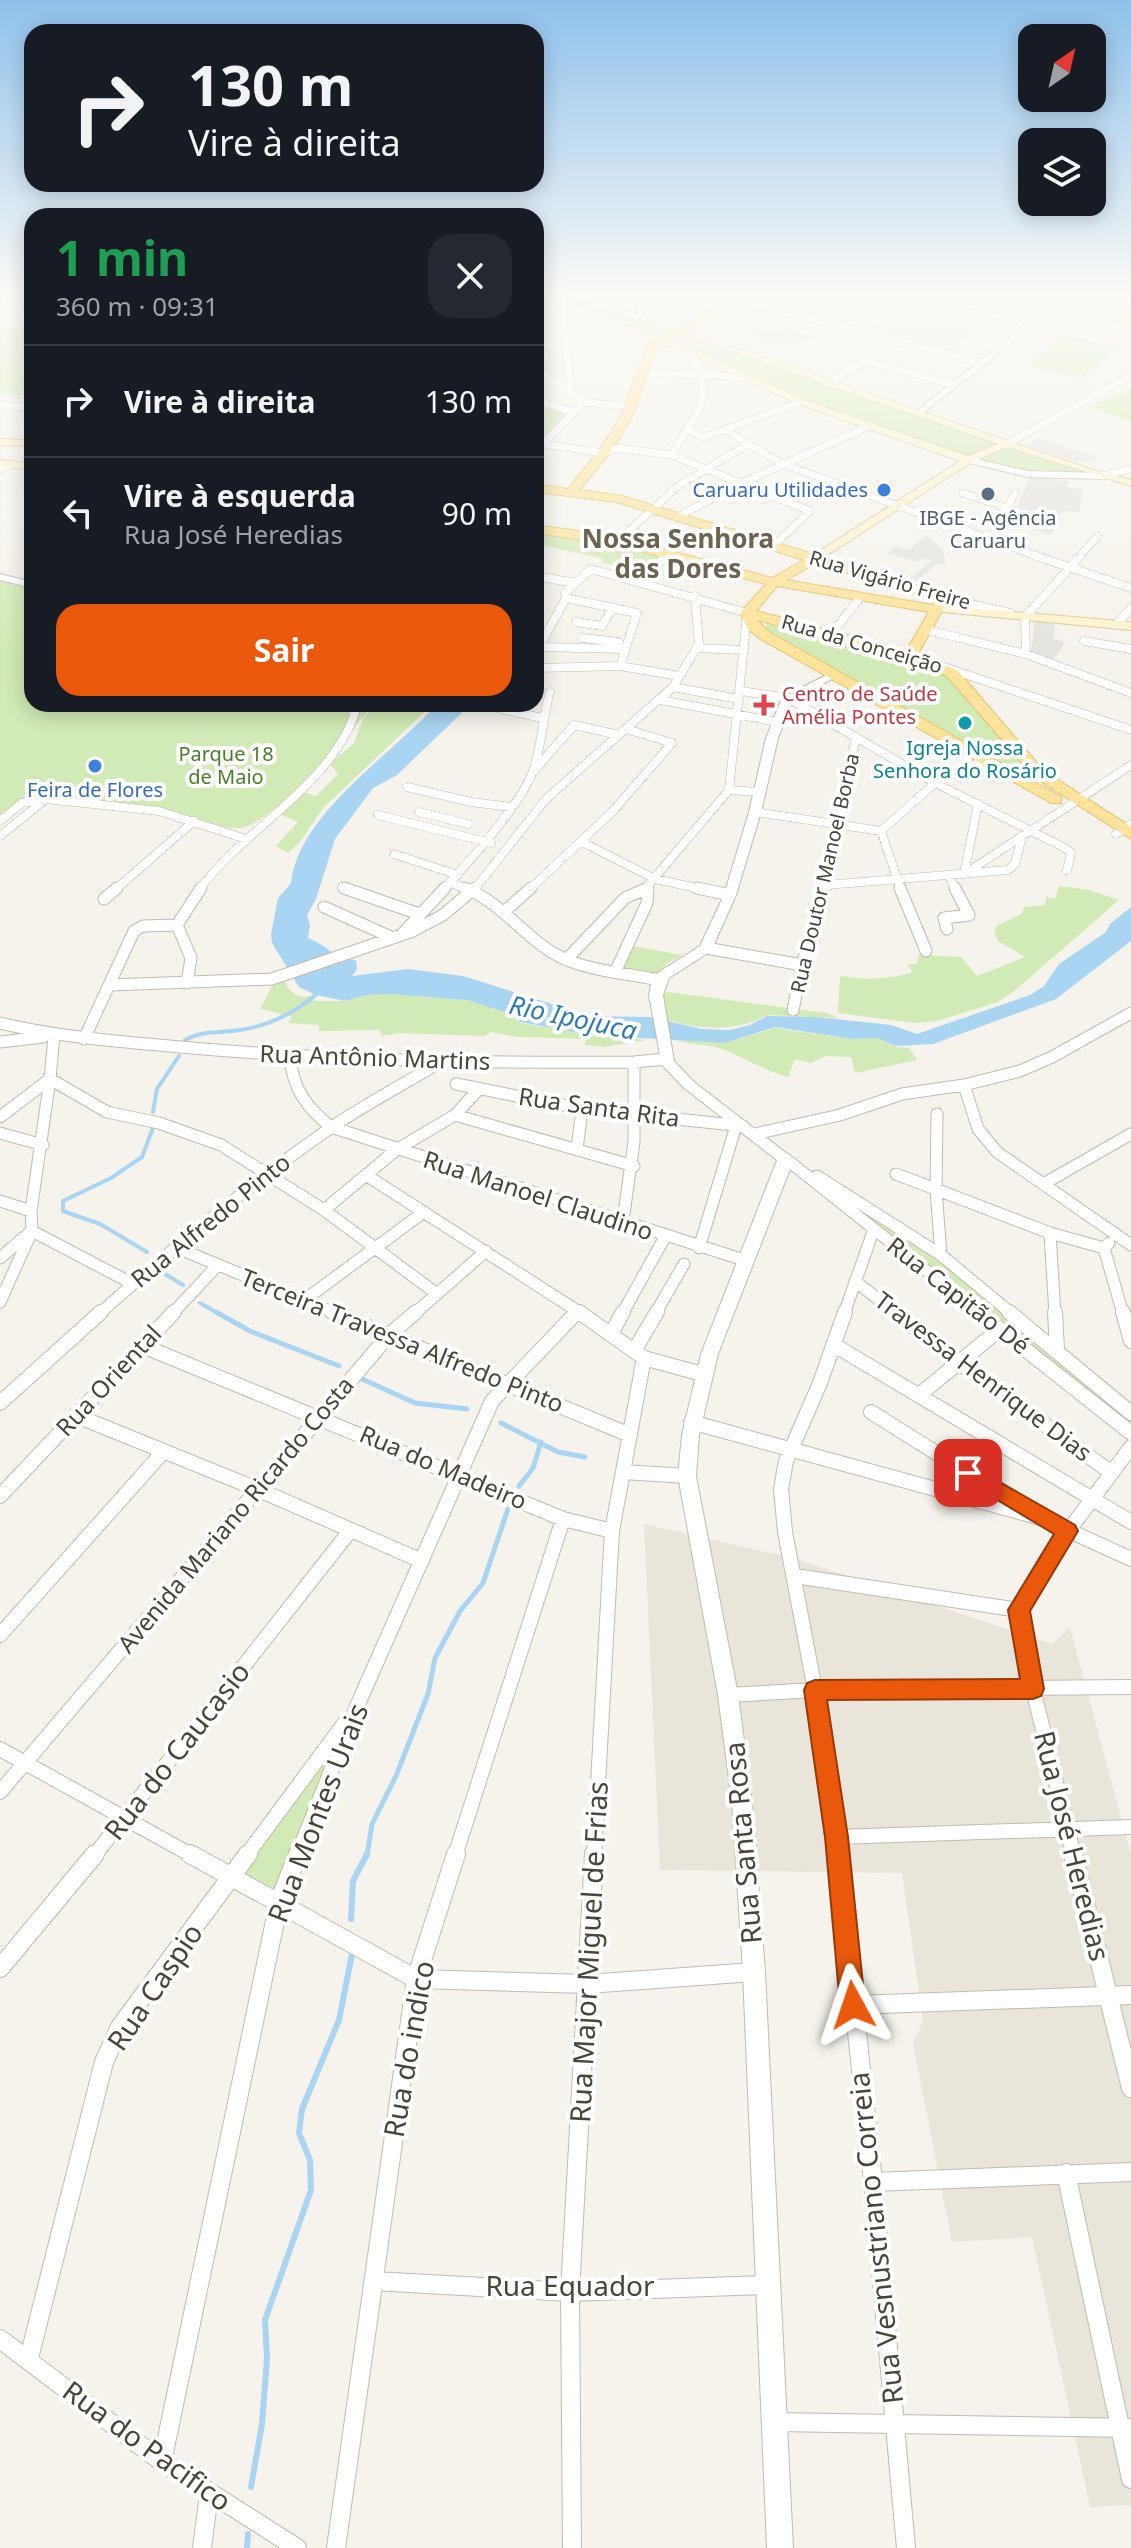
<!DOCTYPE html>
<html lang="pt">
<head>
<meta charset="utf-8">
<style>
  :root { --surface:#171b24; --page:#242831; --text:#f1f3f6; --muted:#9ea1a6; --line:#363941; --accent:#ea580c }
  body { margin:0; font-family:"Noto Sans",sans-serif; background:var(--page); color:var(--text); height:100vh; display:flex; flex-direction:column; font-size:30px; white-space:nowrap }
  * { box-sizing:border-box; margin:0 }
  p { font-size:26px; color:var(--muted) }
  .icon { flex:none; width:44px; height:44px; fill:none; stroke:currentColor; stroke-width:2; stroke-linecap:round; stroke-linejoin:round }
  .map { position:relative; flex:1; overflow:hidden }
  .drawer { position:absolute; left:24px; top:208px; width:520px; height:504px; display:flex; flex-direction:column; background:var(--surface); border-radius:24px; box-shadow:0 4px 20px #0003 }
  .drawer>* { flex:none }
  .banner { position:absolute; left:24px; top:24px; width:520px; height:168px; border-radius:24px; box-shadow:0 4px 20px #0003; background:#171b24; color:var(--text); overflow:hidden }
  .needle { width:52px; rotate:34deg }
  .fabs { position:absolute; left:1018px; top:24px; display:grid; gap:16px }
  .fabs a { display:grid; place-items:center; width:88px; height:88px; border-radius:16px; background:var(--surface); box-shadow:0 4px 20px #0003; font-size:40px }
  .pin { position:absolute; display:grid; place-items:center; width:68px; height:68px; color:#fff; margin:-34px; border-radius:16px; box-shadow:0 4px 12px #0006 }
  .me { position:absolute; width:88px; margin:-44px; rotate:355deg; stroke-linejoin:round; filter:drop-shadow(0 0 6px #0008) }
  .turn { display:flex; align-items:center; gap:28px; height:168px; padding:0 32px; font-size:36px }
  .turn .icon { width:104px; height:104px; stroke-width:2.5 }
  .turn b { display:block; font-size:56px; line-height:68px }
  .round { display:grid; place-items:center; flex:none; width:84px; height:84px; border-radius:24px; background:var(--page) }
  .overview { display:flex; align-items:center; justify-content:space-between; height:136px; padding:0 32px }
  h1 { font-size:48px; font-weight:700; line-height:60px; color:#1e9e55 }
  .primary-button { display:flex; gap:16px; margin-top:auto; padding:16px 32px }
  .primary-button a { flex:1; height:92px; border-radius:24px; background:var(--accent); color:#fff; font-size:32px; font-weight:700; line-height:92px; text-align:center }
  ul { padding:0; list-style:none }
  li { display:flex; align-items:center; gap:24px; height:112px; padding:0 32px; border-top:2px solid var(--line) }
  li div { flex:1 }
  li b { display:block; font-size:30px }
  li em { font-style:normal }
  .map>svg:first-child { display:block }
  .residential { fill:#eae5da }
  .education { fill:#efe8d6 }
  .green { fill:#d2eab5 }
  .parking { fill:#e5e3e0 }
  .water { fill:#a9d4f2 }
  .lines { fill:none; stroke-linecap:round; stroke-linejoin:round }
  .stream-far2 { stroke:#a9d4f2; stroke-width:4 }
  .stream-far1 { stroke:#a9d4f2; stroke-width:5 }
  .stream { stroke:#a9d4f2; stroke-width:6 }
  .minor-far4-casing { stroke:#c2bbae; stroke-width:8 }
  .minor-far3-casing { stroke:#c2bbae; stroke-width:9 }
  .minor-far2-casing { stroke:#c2bbae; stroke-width:13 }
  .minor-far1-casing { stroke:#c2bbae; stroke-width:16 }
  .minor-casing { stroke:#c2bbae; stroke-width:20 }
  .tertiary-casing { stroke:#c2bbae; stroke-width:2 }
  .secondary-casing { stroke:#d6c79b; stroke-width:2 }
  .primary-casing { stroke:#e6c16a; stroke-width:2 }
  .minor-far4 { stroke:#fff; stroke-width:7 }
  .minor-far3 { stroke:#fff; stroke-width:8 }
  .minor-far2 { stroke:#fff; stroke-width:11 }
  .minor-far1 { stroke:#fff; stroke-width:14 }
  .minor { stroke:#fff; stroke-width:18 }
  .tertiary { fill:#fff; fill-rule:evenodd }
  .secondary { fill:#fff3cd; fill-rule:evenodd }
  .primary { fill:#ffe39c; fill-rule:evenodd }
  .route { fill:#ea580c; stroke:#983908; stroke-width:2 }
  .shop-dot { fill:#3f7fe0; stroke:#fff; stroke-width:3 }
  .service-dot { fill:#5c6f8a; stroke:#fff; stroke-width:3 }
  .health-dot { fill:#e0444e; stroke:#fff; stroke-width:3 }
  .culture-dot { fill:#0f9aa8; stroke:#fff; stroke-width:3 }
  .labels { text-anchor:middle; stroke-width:8; stroke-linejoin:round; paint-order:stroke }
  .far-shop-label { font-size:20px; fill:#366cbe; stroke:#fff; text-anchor:end }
  .far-service-label { font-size:20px; fill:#4e5e75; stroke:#fff }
  .far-street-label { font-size:20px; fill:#4b4439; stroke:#fff }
  .far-health-label { font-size:20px; fill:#be3a42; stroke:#fff; text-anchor:start }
  .far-culture-label { font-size:20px; fill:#0d838f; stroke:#fff }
  .far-park-label { font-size:20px; fill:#4a7f2a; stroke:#fff }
  .street-label { font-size:24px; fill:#4b4439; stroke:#fff }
  .far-district-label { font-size:26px; font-weight:bold; fill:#6e6250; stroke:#fff }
  .water-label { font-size:26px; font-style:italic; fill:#2e7ab2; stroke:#fff }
  .near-street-label { font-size:28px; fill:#4b4439; stroke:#fff }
</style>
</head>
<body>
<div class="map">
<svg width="1131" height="2548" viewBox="0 0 1131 2548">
  <rect width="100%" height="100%" fill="#f6f3ec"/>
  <path class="residential" d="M644,1524L793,1558L1052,1644L1070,1627L1131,1855V2505L1090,2507L1032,2237L952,2242L913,2044L923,2021L902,1873L660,1870Z"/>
  <path class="education" d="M1109,298L1131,299V331L1075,308Z
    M914,299L994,312L951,352L864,330Z"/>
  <path class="green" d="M559,298H578L674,332L660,338L593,315Z
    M771,325L814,337C787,349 778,344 751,335Z
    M32,326V397L0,393V328L8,330Z
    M1065,335L1117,347L1083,378L1029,365Z
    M691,336L1005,444L966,459L811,405L675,345Z
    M1131,388V422L1089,407Z
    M536,402L569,412L543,442L536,441Z
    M1006,445L1097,476L1033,474L971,459Z
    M536,531L561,532L664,554L648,573L601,562L603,560L600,558L536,544Z
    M0,581L32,589V704H375C350,730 271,826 240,828C213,830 194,816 169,811C133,804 94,803 59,792C36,792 18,810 0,824Z
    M766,622L936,666C961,682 1017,748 1028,777L766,630Z
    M377,704H433L323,808L300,842L288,853L276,846L298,822L277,813L300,791L316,796L338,774L330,764L354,743L363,719Z
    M1059,886L1089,890L1119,900L1013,992L998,1002L937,1021L915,1023L838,1013L840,976C866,980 887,980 913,972L907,964H916L919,955L961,957L977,976L1025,957L998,941L994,930L998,925L1022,914L1024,907L1045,905L1046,897L1055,899Z
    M632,946L683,955L666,964L656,977L621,968Z
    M285,981C289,993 299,999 312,996L315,1001H345L367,995L389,994L467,1000L504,1012L521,1023L588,1035L647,1040L604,1047L585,1045V1039L518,1037L491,1032L485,1036L399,1033L382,1036L379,1030L319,1031V1025L288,1023L292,1016L260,1009L274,982Z
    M668,992L827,1013L838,1018L767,1015C736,1033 699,1029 666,1020L661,996Z
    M775,1028L851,1039L877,1038L896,1047L909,1048L917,1060L855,1073L851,1057L825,1056L811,1063L795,1059L788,1077C762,1070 748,1059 725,1050C709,1044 691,1045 675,1040L725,1043Z
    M814,1177L941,1260L1060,1357L1131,1420V1427Z
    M339,1738L275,1889L243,1873Z"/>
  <path class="parking" d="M1038,438L1099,457L1092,462L1074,461L1031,447L1028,444Z
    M1031,476L1068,481V487L1082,490L1079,512L1061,511L1056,529L1050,535L1009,521Z
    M926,536L942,549L946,565L938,563L915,582L908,580L932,560L924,558L918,562L887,553L896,546L908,550Z
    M1035,621L1055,624L1053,639L1066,642L1053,660L1031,652Z"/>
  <path class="water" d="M437,704H471L397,775L373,788L335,839L316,899L307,915L310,925L308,938C320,943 334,952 342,963L348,959L356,960L357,969L352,976L408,969L463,976L590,1016L650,1017L702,1029L730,1030L750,1025L767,1016L817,1017L891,1025L917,1034L1030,995L1044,986L1059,964L1106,932L1110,924L1131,907V941L1056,999L933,1044L895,1046L877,1038L852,1039L775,1027L725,1043L588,1035L521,1022L504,1012L467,1000L389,994L367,995L345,1001L316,995L299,987L272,943L271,934L278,898L291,883C298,814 393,754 437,704Z"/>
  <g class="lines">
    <path class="stream-far2" d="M185,1040C203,1030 221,1033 240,1030C269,1026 297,1011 319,992
      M153,1112L157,1089L179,1056
      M147,1252L100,1224L63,1211V1201L111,1178L142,1157L154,1125
      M160,1271L183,1285
      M200,1303L219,1314"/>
    <path class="stream-far1" d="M216,1312L250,1331L339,1366
      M362,1379L415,1403L467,1409
      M501,1423L558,1452L585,1457
      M519,1486L533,1468L541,1442
      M367,1856L372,1824L396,1776L428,1694L435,1658L460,1611L483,1583L508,1509"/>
    <path class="stream" d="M351,1919L353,1881L367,1854
      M251,2487L262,2424L267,2359L265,2320L311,2190L310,2160L299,2133L302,2109L339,2020L353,1949
      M247,2548L248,2534"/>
    <g class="minor-far4-casing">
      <path id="minor-far4" d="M750,303L982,363
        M987,307L1007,298
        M0,324L32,325
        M536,332L566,336
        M566,336L551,345L567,352
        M867,361L954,385
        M769,362L843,327
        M536,370L584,402L629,407
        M652,373L744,377
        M828,383L898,342
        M570,390L566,336L585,314
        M536,401L573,412
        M0,405L32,408
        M687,429L704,437L801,402
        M725,430L783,464L1042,558
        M536,443L604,453L618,448L671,455L810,511L773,546
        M543,444L584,402
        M1007,444L1131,375
        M671,455C698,409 717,402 689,351
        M0,470L12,464
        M1103,476L1131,469
        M963,493L1007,508
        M677,517L740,484L869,426
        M990,540L1015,493
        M618,541L678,486L748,444
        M664,558L667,554
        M1078,558L1098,536"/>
    </g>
    <g class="minor-far3-casing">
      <path id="minor-far3" d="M1036,556L1131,588
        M536,576L575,583
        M644,583L665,556
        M566,598L637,613L620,666
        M943,598L1010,613
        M1025,617L1080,556
        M1025,617L1026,654
        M576,622L602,626L613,608
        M1116,625L1131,608
        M927,630L1026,654L1131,693
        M831,634L860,598
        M582,638L619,642
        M1084,641L1131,649
        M539,647L623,649
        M696,648L744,650
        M536,653L566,598L565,593L591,569L747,613
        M944,667L1131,730
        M536,668L620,666L679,676
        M673,687L739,699
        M741,691L788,698L935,783L1067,849L1071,853L1067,870
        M661,700L777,722
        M488,706L542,718
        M533,772L574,725L619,735
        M407,787L471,802L511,807
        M729,790L759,792
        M419,812L468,824
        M755,812L881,831
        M378,815L491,843
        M0,821L22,803L46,799L159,811L246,839
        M881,831L901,890
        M881,831L935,783L985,760
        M1116,834L1131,824
        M0,836L46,799
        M582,842L655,879L706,890
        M394,854L458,875
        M966,873L1131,765
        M964,874L978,804
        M949,877L956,890
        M451,883L470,890
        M826,885L1008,870L1015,864L1022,836
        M342,887L350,890
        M115,890L194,821
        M199,890C243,830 331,785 355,713L346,704
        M443,890C467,864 522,803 533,771C542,746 542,718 550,692
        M474,890L546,799L673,687L699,644L695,596
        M529,890L614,810L672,743L626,729
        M644,890L729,790L747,615
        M825,890L856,737"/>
    </g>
    <g class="minor-far2-casing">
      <path id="minor-far2" d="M344,888L419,914
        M464,888C505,903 528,944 567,960C594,971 630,974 659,980
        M697,888L730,895
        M900,888L926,951
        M104,899L117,888
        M324,907L393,938
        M505,911L531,888
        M947,929L944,918L969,915L955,888
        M403,933L445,888
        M706,948L802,965
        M566,960L625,898L648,888
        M616,970L647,903L648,888
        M187,983L191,958L177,925L201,888
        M111,985L272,979L413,931L443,915L475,888
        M793,1010L802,965L825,888
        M0,1023C63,1038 127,1042 192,1048C339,1061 486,1063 634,1062L666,1059
        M84,1039L134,931L143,926L177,925
        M0,1042L43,1037
        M290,1057C293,1089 306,1107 331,1127L747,1261
        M456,1084L582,1109L743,1126
        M964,1085L978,1129L997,1152L1131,1245
        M937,1114L936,1190L941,1255
        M455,1115L634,1166
        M0,1117L50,1079L54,1036
        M0,1133L43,1145
        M755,1134L840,1115L902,1094L964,1085L1020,1071L1052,1057L1131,1013
        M577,1149L582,1109
        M786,1159L981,1314
        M896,1174L1050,1233L1104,1248
        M366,1175L582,1314
        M817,1176L941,1255L1012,1314
        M1045,1183L1131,1134
        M0,1201L31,1211
        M324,1210L396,1150L455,1115L479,1089
        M623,1221L634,1142V1062
        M32,1231L133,1284
        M1050,1233L1055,1314
        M1109,1243L1104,1248L1123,1314
        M175,1247L337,1314
        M699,1248L736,1126
        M0,1258L29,1233
        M855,1281L897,1314
        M303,1301L424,1212
        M0,1302L32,1231L31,1211L50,1079L107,1112L159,1123L221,1145L324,1210L437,1294
        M99,1314C172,1249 248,1185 329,1129C364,1105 402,1085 439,1063
        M172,1314L217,1266
        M414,1314L486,1251
        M575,1314L578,1311
        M622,1314L665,1237
        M655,1314L684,1264
        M844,1314L874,1229"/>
    </g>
    <g class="minor-far1-casing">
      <path id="minor-far1" d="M332,1312L630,1435
        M579,1312L644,1358L702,1374
        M894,1312L959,1363L1112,1473
        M978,1312L1131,1433
        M1009,1312L1131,1413
        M1055,1312L1057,1350
        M1123,1312L1131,1341
        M611,1334L623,1312
        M834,1345L1131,1522
        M143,1346L563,1519L612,1531
        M634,1351L657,1312
        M919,1395L1000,1329
        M0,1403L101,1312
        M871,1412L1027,1510
        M77,1416L257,1489L422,1561
        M691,1422L1041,1518L1131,1559
        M623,1472L687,1476
        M0,1496L174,1312
        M795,1576L1019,1610
        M0,1635L164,1451
        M728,1695L815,1690L1131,1687
        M0,1749L193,1856
        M0,1792L389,1335L416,1312
        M836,1837L1131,1827
        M94,1856L350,1531
        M246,1856L346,1721
        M297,1856L358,1704L492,1401L577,1312
        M455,1856L563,1519
        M594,1856L612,1531L644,1358
        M838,1856L815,1690L785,1532L781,1489L786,1461L820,1383L845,1312
        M1074,1856L1033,1689L1019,1610L1054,1550L1131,1447"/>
    </g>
    <g class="minor-casing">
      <path id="minor" d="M190,1854L416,1979L587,1984L754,1972
        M838,1854L873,2182L906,2548
        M1073,1854L1131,2088
        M0,1968L95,1854
        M853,2005L1131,1995
        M1066,2173L1131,2479
        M873,2182L1131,2172
        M374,2281L570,2292L767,2285
        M0,2339L162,2462L297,2548
        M29,2358L104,2062L120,2027L248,1854
        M774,2422L1131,2428
        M162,2462L279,1902L298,1854
        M202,2548L209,2494
        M336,2548L416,1979L456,1854
        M572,2548L570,2292L594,1854"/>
    </g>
    <g class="tertiary-casing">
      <path id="tertiary" d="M641,298H649L641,318L634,320Z
        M921,298C959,298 997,314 1034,315C1056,315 1082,298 1107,298L1044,318L918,417L914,414L915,412L1032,319Z
        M968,457L1028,471L1103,473L1108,476L1103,479L1028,477L965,462L963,460Z
        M0,574L32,582V588L0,580Z
        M832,672L841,674L793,700L778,738L761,812L736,895L711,951L669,978L663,995L674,1061L694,1082L794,1159L718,1354L699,1435L696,1476L738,1695L752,1802L765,1972L793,2548H767L743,1972L732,1802L718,1695L678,1476L682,1435L701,1354L777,1160L684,1088L662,1065L649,995L652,980L659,972L700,946L724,895L749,812L766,738L782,698Z"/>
    </g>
    <g class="secondary-casing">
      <path id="secondary" d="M552,298H563L588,312L692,349L804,400L968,456L998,444L578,298H591L1090,469L1131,480V486L1007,447L972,462L818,561H810V557L960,461L798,404L686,353L582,316Z
        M0,439L32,440V446L0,445Z
        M0,460L32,464V470L0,466Z
        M936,605L1131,622V630L932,611V607Z"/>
    </g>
    <g class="primary-casing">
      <path id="primary" d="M732,298H745L657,347L631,419L608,455L579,490L622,496L948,595L949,598L918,654L957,670L1044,771L1131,827V839L1034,777L947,676L905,659L757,620L769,632L1061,797V803H1051L759,638L748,629L740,613L766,584L617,545L536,533V525L618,537L772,578L804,560L617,502L536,492V484L568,489L599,451L619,419L649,343ZM816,563L935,600L933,605L786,580ZM777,586L929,612L906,651L756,611Z"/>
    </g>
    <use href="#minor-far4" class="minor-far4"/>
    <use href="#minor-far3" class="minor-far3"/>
    <use href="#minor-far2" class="minor-far2"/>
    <use href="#minor-far1" class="minor-far1"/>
    <use href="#minor" class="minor"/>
    <use href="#tertiary" class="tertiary"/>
    <use href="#secondary" class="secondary"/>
    <use href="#primary" class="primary"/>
  </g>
  <linearGradient id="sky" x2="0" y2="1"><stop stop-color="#8fc1ec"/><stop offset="0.45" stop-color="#fbfaf6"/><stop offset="1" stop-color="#fbfaf6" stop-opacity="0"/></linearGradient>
  <rect width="1131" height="655" fill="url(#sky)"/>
  <path class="route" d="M968,1464L1075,1525L1078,1531L1030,1611L1044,1689L1041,1696L1033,1699L827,1700L848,1837L865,2005L862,2014L853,2017L844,2014L840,2005L825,1837L804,1690L807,1683L815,1680L1020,1679L1008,1610L1054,1534L961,1478L958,1473L961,1467Z"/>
  <g class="shop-dot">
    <circle cx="884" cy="490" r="8"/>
    <circle cx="95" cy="766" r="8"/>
  </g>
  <circle class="service-dot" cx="988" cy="494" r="8"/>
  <path class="health-dot" d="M760 693h8v8h8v8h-8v8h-8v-8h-8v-8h8z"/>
  <circle class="culture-dot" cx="965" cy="723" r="8"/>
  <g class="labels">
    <g class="far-shop-label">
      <text x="868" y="497">Caruaru Utilidades</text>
      <text x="95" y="797" text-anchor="middle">Feira de Flores</text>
    </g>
    <g class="far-service-label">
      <text x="988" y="525">IBGE - Agência<tspan x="988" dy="23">Caruaru</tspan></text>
    </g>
    <g class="far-street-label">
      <text transform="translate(890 580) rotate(16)" y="7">Rua Vigário Freire</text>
      <text transform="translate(862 644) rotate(16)" y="7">Rua da Conceição</text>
      <text transform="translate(825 873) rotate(-77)" y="7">Rua Doutor Manoel Borba</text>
    </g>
    <g class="far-health-label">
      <text x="782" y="701">Centro de Saúde<tspan x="782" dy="23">Amélia Pontes</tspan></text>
    </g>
    <g class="far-culture-label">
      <text x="965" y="755">Igreja Nossa<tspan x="965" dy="23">Senhora do Rosário</tspan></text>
    </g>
    <g class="far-park-label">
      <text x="226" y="761">Parque 18<tspan x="226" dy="23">de Maio</tspan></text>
    </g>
    <g class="street-label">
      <text transform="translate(375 1058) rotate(2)" y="8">Rua Antônio Martins</text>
      <text transform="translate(599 1108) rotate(8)" y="8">Rua Santa Rita</text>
      <text transform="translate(538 1196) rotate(18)" y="8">Rua Manoel Claudino</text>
      <text transform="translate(211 1221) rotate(-39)" y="8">Rua Alfredo Pinto</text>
      <text transform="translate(958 1296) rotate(38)" y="8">Rua Capitão Dé</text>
      <text transform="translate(402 1341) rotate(22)" y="8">Terceira Travessa Alfredo Pinto</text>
      <text transform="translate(983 1377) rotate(37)" y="8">Travessa Henrique Dias</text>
      <text transform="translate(109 1381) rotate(-47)" y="8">Rua Oriental</text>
      <text transform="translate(443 1468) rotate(23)" y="8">Rua do Madeiro</text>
      <text transform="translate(236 1515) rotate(-50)" y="8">Avenida Mariano Ricardo Costa</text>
    </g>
    <g class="far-district-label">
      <text x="678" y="548">Nossa Senhora<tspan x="678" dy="30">das Dores</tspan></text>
    </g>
    <g class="water-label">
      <text transform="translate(573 1018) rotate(12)" y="9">Rio Ipojuca</text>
    </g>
    <g class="near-street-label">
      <text transform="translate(177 1751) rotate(-52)" y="10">Rua do Caucasio</text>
      <text transform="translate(318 1813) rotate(-69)" y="10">Rua Montes Urais</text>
      <text transform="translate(743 1843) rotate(-95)" y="10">Rua Santa Rosa</text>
      <text transform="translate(1072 1846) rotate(76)" y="10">Rua José Heredias</text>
      <text transform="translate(589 1952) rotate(-87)" y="10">Rua Major Miguel de Frias</text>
      <text transform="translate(155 1987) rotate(-56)" y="10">Rua Caspio</text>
      <text transform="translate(409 2049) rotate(-80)" y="10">Rua do indico</text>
      <text transform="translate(876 2238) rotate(-96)" y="10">Rua Vesnustriano Correia</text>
      <text x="570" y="2296">Rua Equador</text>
      <text transform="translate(147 2446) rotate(36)" y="10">Rua do Pacifico</text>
    </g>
  </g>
</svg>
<div class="fabs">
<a><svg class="needle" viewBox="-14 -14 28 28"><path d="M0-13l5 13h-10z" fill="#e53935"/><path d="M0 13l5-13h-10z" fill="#9ea1a6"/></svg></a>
<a><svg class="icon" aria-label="layers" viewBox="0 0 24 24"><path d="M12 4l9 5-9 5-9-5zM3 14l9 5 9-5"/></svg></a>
</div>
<div class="pin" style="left:968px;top:1473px;background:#d93025"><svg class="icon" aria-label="arrive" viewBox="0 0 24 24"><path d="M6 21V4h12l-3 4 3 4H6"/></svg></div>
<svg class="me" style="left:853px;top:2005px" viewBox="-20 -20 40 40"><path d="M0-17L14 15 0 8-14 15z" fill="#ea580c" stroke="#fff" stroke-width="4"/></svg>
<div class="banner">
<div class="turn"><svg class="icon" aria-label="right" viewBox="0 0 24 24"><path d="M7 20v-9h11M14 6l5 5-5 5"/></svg><div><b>130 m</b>Vire à direita</div></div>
</div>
<section class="drawer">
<div class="overview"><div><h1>1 min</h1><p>360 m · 09:31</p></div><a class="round"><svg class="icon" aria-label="close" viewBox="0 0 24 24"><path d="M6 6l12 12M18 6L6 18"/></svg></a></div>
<ul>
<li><svg class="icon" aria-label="right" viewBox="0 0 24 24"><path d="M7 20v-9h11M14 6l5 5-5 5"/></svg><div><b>Vire à direita</b></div><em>130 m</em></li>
<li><svg class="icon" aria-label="left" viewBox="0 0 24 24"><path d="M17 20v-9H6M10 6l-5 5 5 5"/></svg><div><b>Vire à esquerda</b><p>Rua José Heredias</p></div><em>90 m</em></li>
</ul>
<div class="primary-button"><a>Sair</a></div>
</section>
</div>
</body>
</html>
